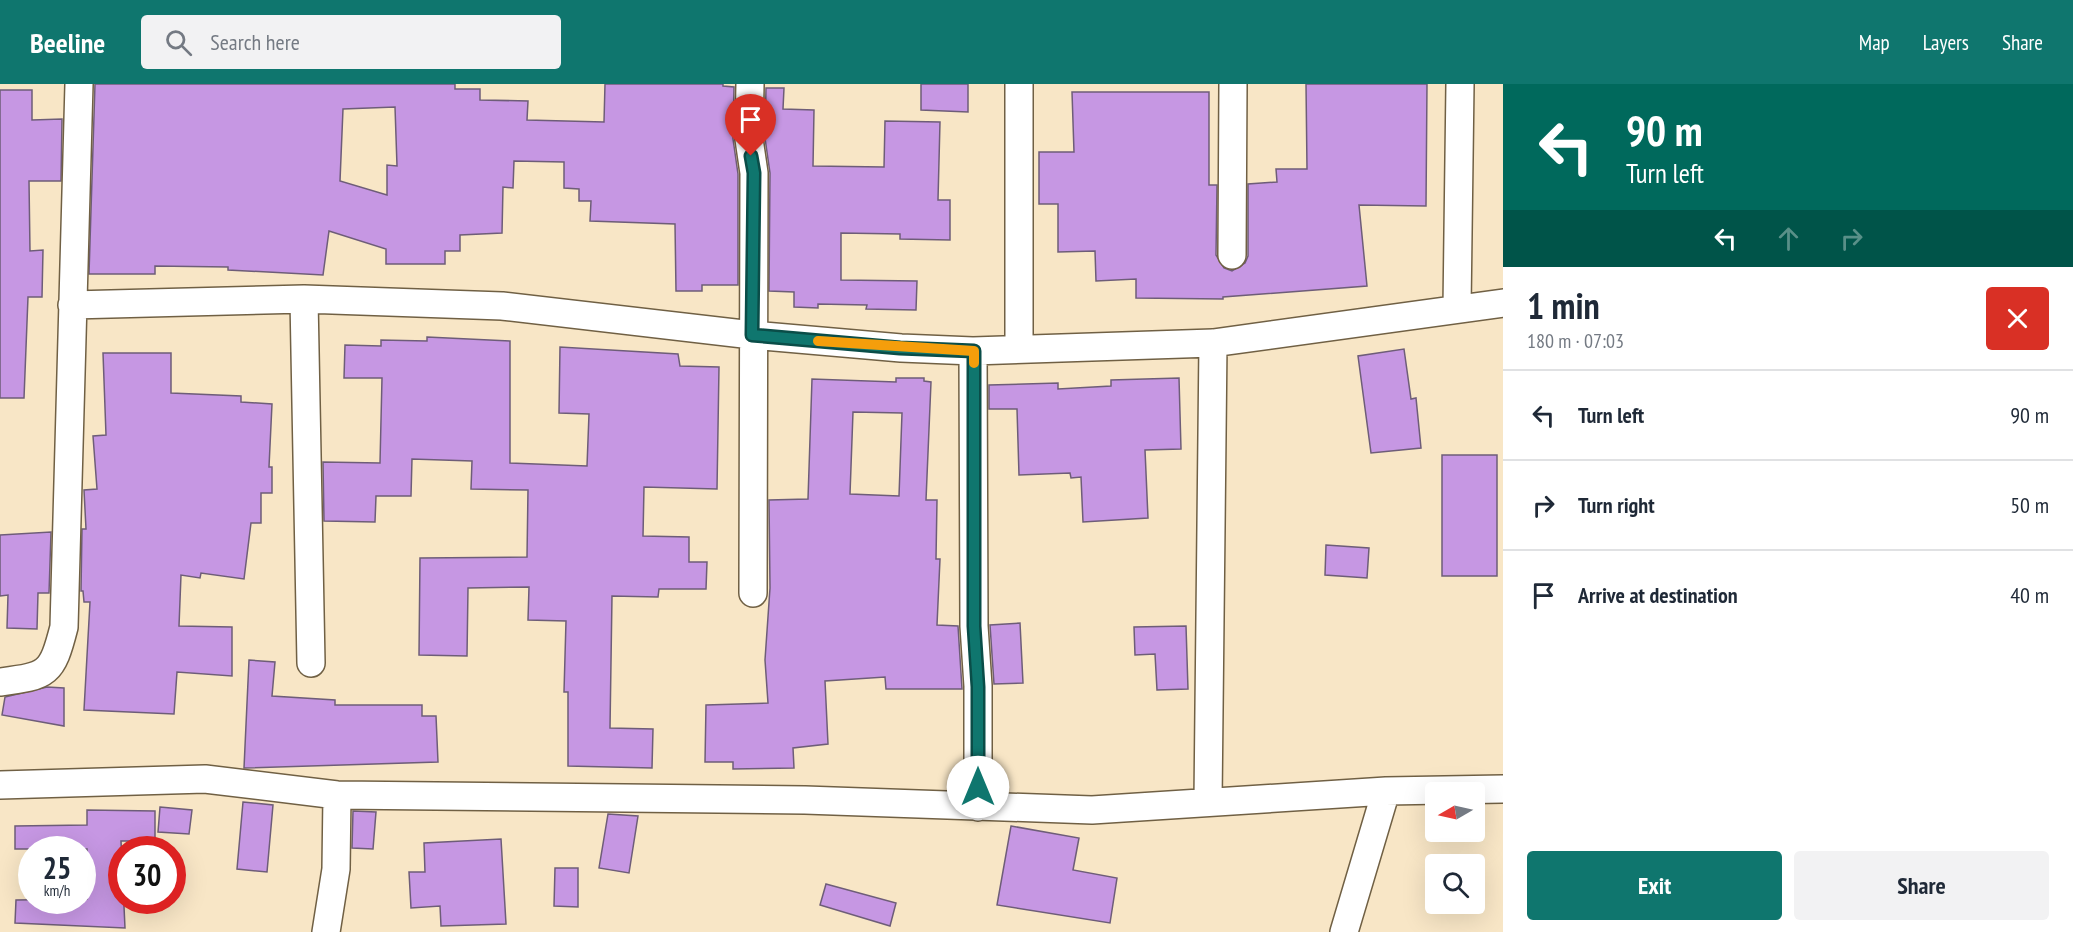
<!DOCTYPE html>
<html lang="en">
<head>
<meta charset="utf-8">
<style>
  :root { --surface:#fff; --page:#f2f2f3; --text:#1f2937; --muted:#747a83; --line:#e0e1e3; --accent:#0f766e }
  body { margin:0; font-family:"PT Sans Narrow",sans-serif; background:var(--page); color:var(--text); height:100vh; display:flex; flex-direction:column; font-size:22px; white-space:nowrap }
  * { box-sizing:border-box; margin:0 }
  p { font-size:20px; color:var(--muted) }
  .icon { flex:none; width:33px; height:33px; fill:none; stroke:currentColor; stroke-width:2; stroke-linecap:round; stroke-linejoin:round }
  .map { position:relative; flex:1; overflow:hidden }
  .sheet { display:flex; flex-direction:column; background:var(--surface); width:570px }
  .sheet>* { flex:none }
  .guide { background:#00695c; color:#fff; overflow:hidden }
  .needle { width:39px; rotate:261deg }
  .buttons { position:absolute; left:1425px; top:698px; display:grid; gap:12px }
  .buttons a { display:grid; place-items:center; width:60px; height:60px; border-radius:6px; background:var(--surface); box-shadow:0 6px 24px #0002; font-size:30px }
  .speed { position:absolute; left:18px; top:752px; display:flex; gap:12px; font-size:30px; font-weight:700; text-align:center }
  .speed>* { display:grid; place-content:center; width:78px; height:78px; border-radius:50%; background:var(--surface); box-shadow:0 6px 24px #0002; line-height:1 }
  .speed small { font-size:15px; font-weight:400 }
  .speed .limit { border:9px solid #d22; background:#fff; color:#111 }
  .pin { position:absolute; display:grid; place-items:center; width:51px; height:51px; color:#fff; margin:-62px -26px; border-radius:50% 50% 50% 0; rotate:-45deg; box-shadow:0 0 6px #0007 }
  .pin .icon { rotate:45deg }
  .me { position:absolute; width:66px; margin:-33px; rotate:0deg; stroke-linejoin:round; filter:drop-shadow(0 0 4px #0008) }
  .turn { display:flex; align-items:center; gap:21px; height:126px; padding:0 24px; font-size:27px }
  .turn .icon { width:78px; height:78px; stroke-width:2.5 }
  .turn b { display:block; font-size:42px; line-height:51px }
  .lanes { display:flex; align-items:center; height:57px; padding:0 24px; background:#0003; justify-content:center; gap:30px; direction:ltr }
  .lanes .off { opacity:.35 }
  .round { display:grid; place-items:center; flex:none; width:63px; height:63px; border-radius:6px; background:var(--page) }
  .overview { display:flex; align-items:center; justify-content:space-between; height:102px; padding:0 24px }
  h1 { font-size:36px; font-weight:600; line-height:45px }
  .button { display:flex; gap:12px; margin-top:auto; padding:12px 24px }
  .button a { flex:1; height:69px; border-radius:6px; background:var(--accent); color:#fff; font-size:24px; font-weight:600; line-height:69px; text-align:center }
  .button a+a { background:var(--page); color:var(--text) }
  ul { padding:0; list-style:none }
  li { display:flex; align-items:center; gap:18px; height:90px; padding:0 24px; border-top:2px solid var(--line) }
  li div { flex:1 }
  li b { display:block; font-size:22px }
  li em { font-style:normal }
  header { display:flex; align-items:center; gap:36px; box-sizing:border-box; height:84px; padding:0 30px; background:var(--accent); color:#fff }
  header strong { font-size:28px }
  nav { display:flex; gap:33px; margin-inline-start:auto; font-size:21px }
  .search { width:420px; height:54px; background:var(--page); display:flex; align-items:center; gap:15px; box-sizing:border-box; padding:0 21px; border-radius:6px; color:var(--muted); font-size:22px }
  main { display:flex; flex:1; min-height:0 }
  .map>svg:first-child { display:block }
  .building { fill:#c697e3; stroke:#6e5d78; stroke-width:1.5; fill-rule:evenodd }
  .lines { fill:none; stroke-linecap:round; stroke-linejoin:round }
  .minor-casing { stroke:#706044; stroke-width:30 }
  .minor { stroke:#fff; stroke-width:27 }
  .route-casing { stroke:#0a4d48; stroke-width:15 }
  .route { stroke:#0f766e; stroke-width:10 }
  .slow { stroke:#f59e0b; stroke-width:10 }
</style>
</head>
<body>
<header>
<strong>Beeline</strong>
<div class="search"><svg class="icon" aria-label="search" viewBox="0 0 24 24"><circle cx="10" cy="10" r="6"/><path d="M15 15l6 6"/></svg>Search here</div>
<nav><a>Map</a><a>Layers</a><a>Share</a></nav>
</header>
<main>
<div class="map">
<svg width="1503" height="848" viewBox="0 0 1503 848">
  <rect width="100%" height="100%" fill="#f8e6c6"/>
  <path class="building" d="M95,0H455V5H480V16L528,17L527,36L604,38L605,0H723V2L734,3L733,55L738,90V201H702V207H676L675,140L590,137L591,117H579V105L564,104V78L514,77L513,104L503,103L502,149L460,151V167H445V180H386V165L329,147L323,191L228,186V183L155,182V190H89ZM395,23L397,82L387,81V111L340,97L343,25Z
    M921,0H968V28L921,26Z
    M1306,0H1427L1426,122L1359,121L1367,202L1223,213V215L1136,214V195L1096,197L1095,167L1058,168V120H1039V68H1074L1072,8H1209V101H1217L1216,171L1224,184L1232,187L1245,179L1248,172V100L1277,98L1276,85H1307Z
    M766,4H784L783,25L814,26L813,82L884,83L885,37L940,38L938,116H950V156L900,155V150L841,149V196L917,197L916,226L866,225L867,221L818,220V224L794,223V208L769,207L770,89L765,54Z
    M0,6H32V36L62,35L61,97H29L30,167L43,166L42,213H28L24,314H0Z
    M427,253L510,257V379L587,382L589,330L559,329L560,263L678,270L680,282L719,283L717,405L644,403L643,452L689,453V478H707L706,505H659L658,513L612,512L610,644L653,645L652,684L568,682V608H564L566,537L528,536L529,503L468,504L467,572L419,571L420,474L527,473L528,406L471,405L472,377L412,375L411,412H376L375,438L324,437L323,378L380,379L382,294H344L345,261L381,262V256L427,257Z
    M1404,265L1411,315L1416,314L1421,364L1371,369L1358,272Z
    M103,269H171V309L241,312V318L272,320L269,383H272V409H261V439H251L244,495L201,489L200,494L181,491L179,542L232,543V592L177,588L174,630L84,626L90,518H84L83,507H81L82,445H86L84,406L97,405L93,352L106,351Z
    M896,294H924V297L931,298L926,416H937L936,475H940L937,541L958,542L962,605H886L885,593L825,597L828,660L793,664L794,684L733,685V678H705L706,621L768,619L765,576L770,504L769,416L808,415L812,295L896,298ZM853,328L902,329L899,412L850,410Z
    M1179,294L1181,365L1145,366L1148,434L1083,438L1081,393L1071,394L1070,389L1019,391L1017,325H989V301L1058,299V305L1111,302V296Z
    M1442,371H1497V492H1442Z
    M51,448L49,509H38L37,545L7,544L8,511L0,512V451Z
    M1326,461L1369,464L1367,494L1325,491Z
    M1020,539L1023,599L994,600L990,541Z
    M1186,542L1188,605L1157,606L1155,570L1135,571L1134,543Z
    M249,576L275,578L272,612L335,616V621H422V632H436L438,678L244,684Z
    M47,603L64,604V642L2,631L5,613Z
    M243,718L273,721L267,788L237,785Z
    M160,723L192,726L189,750L158,748Z
    M87,726L155,727V757H121L125,844L15,839L16,816L87,815V765H15V742L87,741Z
    M353,727L376,728L373,765L352,764Z
    M608,730L638,732L629,789L599,784Z
    M1011,742L1079,754L1073,786L1117,794L1110,839L997,821Z
    M501,755L506,840L441,842L440,822L411,824L409,788H425L424,759Z
    M555,784H578V823L554,822Z
    M826,800L896,819L890,842L820,821Z"/>
  <g class="lines">
    <g class="minor-casing">
      <path id="minor" d="M750,0L749,55L754,89L753,509
        M1019,0V264
        M1232,171L1233,0
        M304,215L311,579
        M72,221L304,215L502,222L752,251L901,264L973,267L1213,259L1503,219
        M1457,224L1460,0
        M973,267L974,542L978,602V723
        M0,598C48,592 52,590 64,543L79,0
        M0,701L205,695L337,711L805,716L1092,726L1386,707L1503,705
        M1208,717L1213,259
        M326,848L336,785L337,711
        M1344,848L1386,707"/>
    </g>
    <use href="#minor" class="minor"/>
  </g>
  <g class="lines">
    <g class="route-casing">
      <path id="route" d="M751,72L754,89L752,251L900,264L974,267V542L978,603V703"/>
    </g>
    <use href="#route" class="route"/>
    <path class="slow" d="M818,257L974,267V279"/>
  </g>
</svg>
<div class="buttons">
<a><svg class="needle" viewBox="-14 -14 28 28"><path d="M0-13l5 13h-10z" fill="#e53935"/><path d="M0 13l5-13h-10z" fill="#747a83"/></svg></a>
<a><svg class="icon" aria-label="search" viewBox="0 0 24 24"><circle cx="10" cy="10" r="6"/><path d="M15 15l6 6"/></svg></a>
</div>
<div class="speed"><div>25<small>km/h</small></div><div class="limit">30</div></div>
<div class="pin" style="left:751px;top:72px;background:#d93025"><svg class="icon" aria-label="arrive" viewBox="0 0 24 24"><path d="M6 21V4h12l-3 4 3 4H6"/></svg></div>
<svg class="me" style="left:978px;top:703px" viewBox="-20 -20 40 40"><circle r="19" fill="#fff"/><path d="M0-13L10 11 0 6-10 11z" fill="#0f766e"/></svg>
</div>
<section class="sheet">
<div class="guide">
<div class="turn"><svg class="icon" aria-label="left" viewBox="0 0 24 24"><path d="M17 20v-9H6M10 6l-5 5 5 5"/></svg><div><b>90 m</b>Turn left</div></div>
<div class="lanes"><svg class="icon" aria-label="left" viewBox="0 0 24 24"><path d="M17 20v-9H6M10 6l-5 5 5 5"/></svg><svg class="icon off" aria-label="ahead" viewBox="0 0 24 24"><path d="M12 20V5M6 11l6-6 6 6"/></svg><svg class="icon off" aria-label="right" viewBox="0 0 24 24"><path d="M7 20v-9h11M14 6l5 5-5 5"/></svg></div>
</div>
<div class="overview"><div><h1>1 min</h1><p>180 m · 07:03</p></div><a class="round" style="background:#d93025;color:#fff"><svg class="icon" aria-label="close" viewBox="0 0 24 24"><path d="M6 6l12 12M18 6L6 18"/></svg></a></div>
<ul>
<li><svg class="icon" aria-label="left" viewBox="0 0 24 24"><path d="M17 20v-9H6M10 6l-5 5 5 5"/></svg><div><b>Turn left</b></div><em>90 m</em></li>
<li><svg class="icon" aria-label="right" viewBox="0 0 24 24"><path d="M7 20v-9h11M14 6l5 5-5 5"/></svg><div><b>Turn right</b></div><em>50 m</em></li>
<li><svg class="icon" aria-label="arrive" viewBox="0 0 24 24"><path d="M6 21V4h12l-3 4 3 4H6"/></svg><div><b>Arrive at destination</b></div><em>40 m</em></li>
</ul>
<div class="button"><a>Exit</a><a>Share</a></div>
</section>
</main>
</body>
</html>
